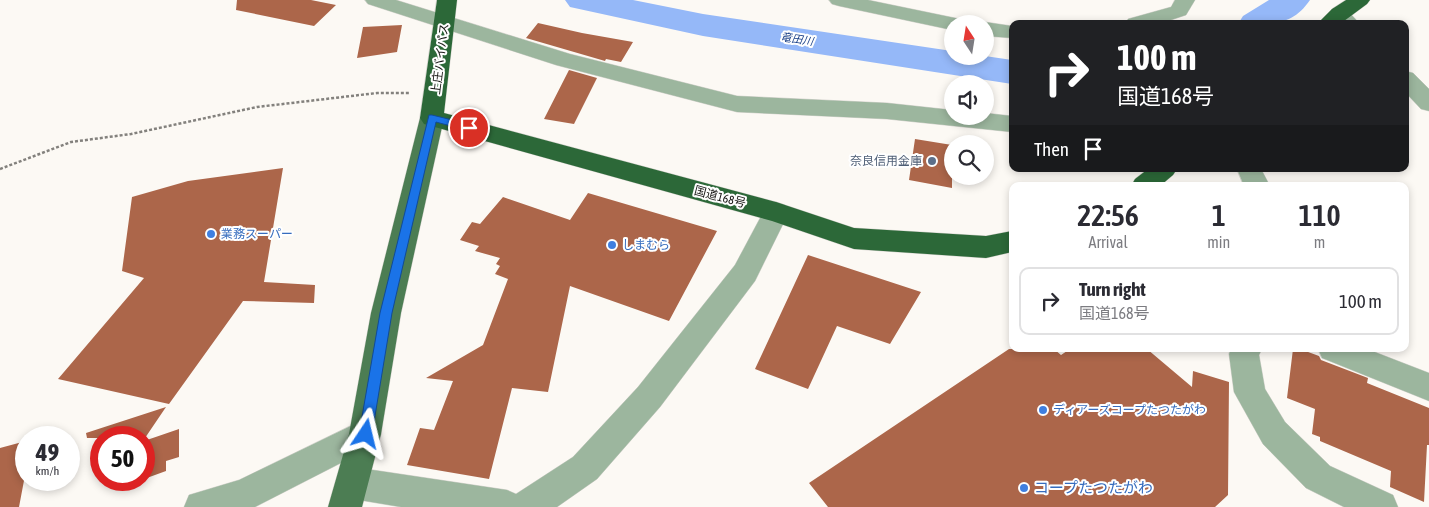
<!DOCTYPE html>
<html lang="en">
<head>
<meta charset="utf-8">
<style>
  :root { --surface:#fff; --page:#f7f7f7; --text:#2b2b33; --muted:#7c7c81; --line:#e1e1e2 }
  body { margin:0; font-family:"Asap Condensed","Noto Sans JP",sans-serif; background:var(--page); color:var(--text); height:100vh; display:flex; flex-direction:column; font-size:19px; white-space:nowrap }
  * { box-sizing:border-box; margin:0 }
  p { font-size:16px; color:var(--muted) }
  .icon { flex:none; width:28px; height:28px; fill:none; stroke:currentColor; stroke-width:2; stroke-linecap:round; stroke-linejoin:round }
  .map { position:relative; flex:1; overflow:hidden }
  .details { position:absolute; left:1009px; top:182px; width:400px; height:170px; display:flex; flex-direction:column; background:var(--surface); border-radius:10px; box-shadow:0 2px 8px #0003 }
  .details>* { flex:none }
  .hud { position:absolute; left:1009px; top:20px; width:400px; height:152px; border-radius:10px; box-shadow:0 2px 8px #0003; background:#202124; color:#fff; overflow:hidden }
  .needle { width:32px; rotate:348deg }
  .controls { position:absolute; left:944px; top:15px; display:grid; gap:10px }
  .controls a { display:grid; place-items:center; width:50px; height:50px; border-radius:50%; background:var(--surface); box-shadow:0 2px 8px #0003; font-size:25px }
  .speed { position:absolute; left:15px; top:426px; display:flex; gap:10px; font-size:25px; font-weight:700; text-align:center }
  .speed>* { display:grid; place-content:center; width:65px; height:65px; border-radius:50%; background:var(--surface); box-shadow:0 2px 8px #0003; line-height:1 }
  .speed small { font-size:12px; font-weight:400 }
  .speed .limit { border:8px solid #d22; background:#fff; color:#111 }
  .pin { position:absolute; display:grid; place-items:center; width:42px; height:42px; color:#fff; margin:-21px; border:2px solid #fff; border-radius:50%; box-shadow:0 1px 5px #0007 }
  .me { position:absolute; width:55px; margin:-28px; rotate:10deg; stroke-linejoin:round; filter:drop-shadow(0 0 4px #0008) }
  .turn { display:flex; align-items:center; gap:18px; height:105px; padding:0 25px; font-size:22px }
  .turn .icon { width:65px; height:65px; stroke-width:2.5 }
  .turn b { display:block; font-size:35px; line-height:42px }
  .then { display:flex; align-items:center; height:48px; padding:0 25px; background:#0003; gap:10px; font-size:19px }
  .eta { display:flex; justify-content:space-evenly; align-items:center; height:85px; text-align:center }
  .eta b { font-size:30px; font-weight:600; line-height:35px }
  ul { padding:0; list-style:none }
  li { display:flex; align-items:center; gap:15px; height:68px; margin:0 10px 8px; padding:0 15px; border:2px solid var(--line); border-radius:10px }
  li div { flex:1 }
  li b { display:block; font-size:19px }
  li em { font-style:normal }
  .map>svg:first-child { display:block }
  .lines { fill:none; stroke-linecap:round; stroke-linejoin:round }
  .river { fill:#95b8f8; fill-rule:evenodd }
  .building { fill:#ac664a }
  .minor-casing { stroke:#d7d5d0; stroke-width:1 }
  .major-casing { stroke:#d7d5d0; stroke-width:1 }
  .highway-casing { stroke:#d7d5d0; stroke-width:1 }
  .path { stroke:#83817d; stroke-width:2.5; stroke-dasharray:3 2; stroke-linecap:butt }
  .minor { fill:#9cb69e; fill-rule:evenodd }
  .major { fill:#4c7d53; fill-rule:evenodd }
  .highway { fill:#2c6838; fill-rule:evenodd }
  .route { fill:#1a73e8; stroke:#114b97 }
  .service-dot { fill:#5c6f8a; stroke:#fff; stroke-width:2 }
  .shop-dot { fill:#3f7fe0; stroke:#fff; stroke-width:2 }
  .labels { text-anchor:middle; stroke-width:4; stroke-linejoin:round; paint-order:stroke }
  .far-water-label { font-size:11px; font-style:italic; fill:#1b4189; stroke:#fff }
  .street-label { font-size:12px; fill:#161513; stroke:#fff }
  .service-label { font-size:12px; fill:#4e5e75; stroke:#fff; text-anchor:end }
  .shop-label { font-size:12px; fill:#366cbe; stroke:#fff; text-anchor:start }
  .near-shop-label { font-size:15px; fill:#366cbe; stroke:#fff; text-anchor:start }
</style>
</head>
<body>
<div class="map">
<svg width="1429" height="507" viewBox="0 0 1429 507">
  <rect width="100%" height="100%" fill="#fcf9f4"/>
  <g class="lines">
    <path class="river" d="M565,0H633L703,14L952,51V56H985L1012,60V84L703,36L570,7Z
      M1269,0H1310C1291,28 1268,24 1238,24L1243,16Z"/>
  </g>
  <path class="building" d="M237,0H311L336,5L314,26L236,10Z
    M538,23L582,33L633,42L621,62L606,59L605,61L526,38Z
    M402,25L397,52L357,58L363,27Z
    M569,70L597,78L574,124L544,119Z
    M915,139L952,145V188L909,180Z
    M283,168L264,282L315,285L314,303L243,301L169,404L58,379L144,278L122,271L132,197L188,181Z
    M588,193L717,231L669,321L570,286L548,392L512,388L489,479L407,465L420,428L434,430L453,381L426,378L483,345L508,279L495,274L500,266L496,264L500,258L475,251L479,246L460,240L472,222L480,224L503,197L570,220Z
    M808,255L921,292L890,344L837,326L808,389L755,369Z
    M1009,349H1054L1061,355L1070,349H1147L1192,387L1193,371L1229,382L1228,495L1215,507H828L809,483Z
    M1293,349H1300L1319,356L1321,360L1368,378L1367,383L1429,408V445H1427L1424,502L1390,487L1391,471L1320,441V437L1312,434L1315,409L1287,398Z
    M166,407L145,438H87L86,433Z
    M179,429V457L166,461V471L144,479V441Z
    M26,441V470L19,507H0V448Z"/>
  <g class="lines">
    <g class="minor-casing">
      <path id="minor" d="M365,0H396L570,54L737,96L887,103L952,110V116H985V113L1012,116V132L887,119L737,112L556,65L368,4Z
        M829,0H868L960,19L962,24H952V30L839,6L832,4Z
        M1175,0H1195L1186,15L1159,24H1126L1128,19L1171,7Z
        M1339,7L1346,9L1360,24H1338L1329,13L1332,9Z
        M985,22L1012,26V38L985,36V24H980Z
        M1405,71L1413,73L1429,89V111L1421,109L1405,92Z
        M1237,169H1261L1270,186H1244Z
        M776,202L785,205L789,212L755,281L660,407L597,479L557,507H401L353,499L341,495L336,483L341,471L353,467L507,490L516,494L573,457L638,387L735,265L767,205Z
        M1231,349H1262L1259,355L1265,389L1285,422L1330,466L1393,495L1398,507H1344L1306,488L1263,444L1234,392L1229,354Z
        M1318,349H1367L1429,373V401L1322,358Z
        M365,419L376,423L381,434L376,445L255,507H184L189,495L239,480Z"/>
    </g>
    <g class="major-casing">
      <path id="major" d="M432,110L440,112L444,118L401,313L381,434L362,507H328L349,434L371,313L420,118L424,112Z"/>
    </g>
    <g class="highway-casing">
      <path id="highway" d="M437,0H457L444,113L776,202L854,228L986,236L1012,231V252L986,258L854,249L772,221L424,124L420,118Z
        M1346,0H1370L1367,4L1340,24H1317L1332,9Z
        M1148,169H1177L1173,175L1160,186H1131L1135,179Z"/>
    </g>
    <path class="path" d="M0,169L71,142L131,134L257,107L377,93H410"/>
    <use href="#minor" class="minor"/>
    <use href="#major" class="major"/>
    <use href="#highway" class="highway"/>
  </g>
  <path class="route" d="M429,115H432L469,124L474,128L469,131L436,122L392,313L372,434L370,438L366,440L361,438L359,434L380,313Z"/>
  <circle class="service-dot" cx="932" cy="161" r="5"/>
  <g class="shop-dot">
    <circle cx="211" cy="234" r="5"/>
    <circle cx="612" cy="245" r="5"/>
    <circle cx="1043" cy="410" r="5"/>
    <circle cx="1024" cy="488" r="5"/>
  </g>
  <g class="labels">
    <g class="far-water-label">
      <text transform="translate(797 39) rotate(9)" y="4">竜田川</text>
    </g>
    <g class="street-label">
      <text transform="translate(440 59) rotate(-83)" y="4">上庄バイパス</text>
      <text transform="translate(720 197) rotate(15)" y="4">国道168号</text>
    </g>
    <g class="service-label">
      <text x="922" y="165">奈良信用金庫</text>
    </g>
    <g class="shop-label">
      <text x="221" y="238">業務スーパー</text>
      <text x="622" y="249">しまむら</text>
      <text x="1053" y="414">ディアーズコープたつたがわ</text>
    </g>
    <g class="near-shop-label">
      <text x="1034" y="493">コープたつたがわ</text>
    </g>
  </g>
</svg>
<div class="controls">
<a><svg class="needle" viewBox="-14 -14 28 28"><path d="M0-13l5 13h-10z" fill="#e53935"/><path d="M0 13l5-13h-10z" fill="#7c7c81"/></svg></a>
<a><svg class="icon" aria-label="sound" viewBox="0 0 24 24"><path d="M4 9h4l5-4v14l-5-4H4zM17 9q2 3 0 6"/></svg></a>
<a><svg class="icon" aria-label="search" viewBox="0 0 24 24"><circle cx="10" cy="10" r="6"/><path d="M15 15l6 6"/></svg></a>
</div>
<div class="speed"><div>49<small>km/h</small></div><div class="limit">50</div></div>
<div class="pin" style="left:469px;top:128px;background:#d93025"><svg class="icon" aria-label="arrive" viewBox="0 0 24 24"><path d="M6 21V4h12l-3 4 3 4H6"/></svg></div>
<svg class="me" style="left:366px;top:434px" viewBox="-20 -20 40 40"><path d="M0-17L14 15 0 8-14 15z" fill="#1a73e8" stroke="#fff" stroke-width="4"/></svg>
<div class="hud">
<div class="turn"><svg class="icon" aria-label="right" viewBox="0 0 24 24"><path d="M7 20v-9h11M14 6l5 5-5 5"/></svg><div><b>100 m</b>国道168号</div></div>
<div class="then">Then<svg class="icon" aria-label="arrive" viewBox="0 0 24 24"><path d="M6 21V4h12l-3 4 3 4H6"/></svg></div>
</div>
<section class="details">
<div class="eta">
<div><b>22:56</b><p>Arrival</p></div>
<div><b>1</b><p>min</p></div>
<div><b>110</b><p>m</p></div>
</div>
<ul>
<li><svg class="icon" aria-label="right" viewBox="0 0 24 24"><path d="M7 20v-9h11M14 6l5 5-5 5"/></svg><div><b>Turn right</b><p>国道168号</p></div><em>100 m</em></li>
</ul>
</section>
</div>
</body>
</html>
